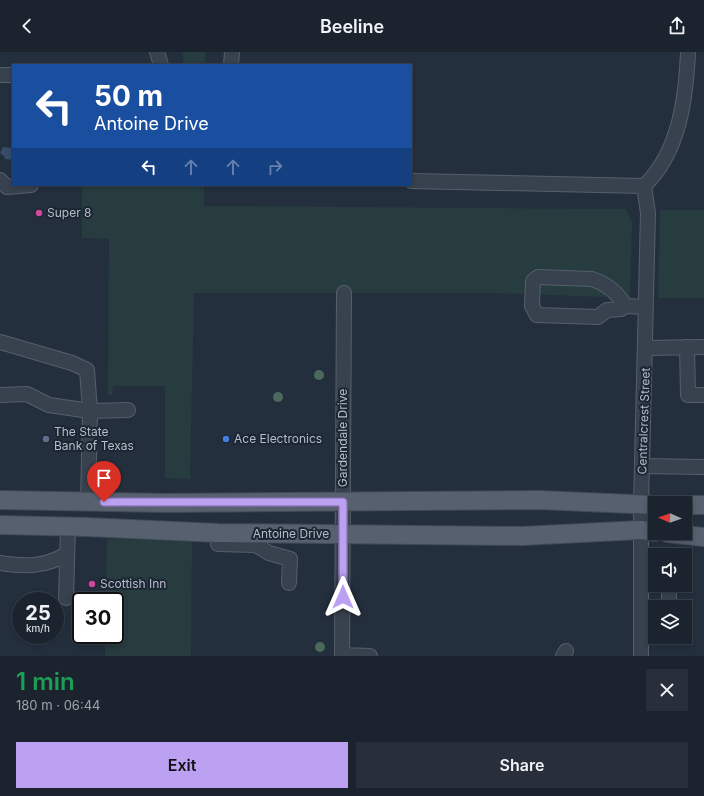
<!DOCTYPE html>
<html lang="en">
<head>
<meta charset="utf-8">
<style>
  :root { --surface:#1b232e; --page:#282f3a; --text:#f1f3f6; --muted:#a0a4aa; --line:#39404a; --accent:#bca0f2 }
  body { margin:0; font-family:Inter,sans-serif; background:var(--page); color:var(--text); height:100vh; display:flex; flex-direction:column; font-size:15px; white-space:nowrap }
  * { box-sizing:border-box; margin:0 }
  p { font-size:13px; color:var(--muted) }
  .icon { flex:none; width:22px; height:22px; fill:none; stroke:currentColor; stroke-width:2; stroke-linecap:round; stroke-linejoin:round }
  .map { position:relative; height:604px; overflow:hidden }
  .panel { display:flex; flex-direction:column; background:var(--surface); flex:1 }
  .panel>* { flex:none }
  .hud { position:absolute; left:12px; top:12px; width:400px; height:122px; border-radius:0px; box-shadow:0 2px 6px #0003,0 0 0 1px var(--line); background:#1a4fa0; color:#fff; overflow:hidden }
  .needle { width:26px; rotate:272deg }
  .buttons { position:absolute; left:648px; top:444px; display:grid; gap:8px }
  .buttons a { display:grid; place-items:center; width:44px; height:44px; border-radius:0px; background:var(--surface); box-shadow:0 2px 6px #0003,0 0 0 1px var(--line); font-size:20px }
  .speed { position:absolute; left:12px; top:540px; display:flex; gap:8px; font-size:20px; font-weight:700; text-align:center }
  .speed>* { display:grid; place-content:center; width:52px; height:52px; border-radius:50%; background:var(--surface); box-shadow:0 2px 6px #0003,0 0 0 1px var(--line); line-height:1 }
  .speed small { font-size:10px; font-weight:400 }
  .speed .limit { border:2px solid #111; border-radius:6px; background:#fff; color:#111 }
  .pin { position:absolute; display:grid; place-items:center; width:34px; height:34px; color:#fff; margin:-41px -17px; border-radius:50% 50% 50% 0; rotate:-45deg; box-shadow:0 0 4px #0007 }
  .pin .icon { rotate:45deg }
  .me { position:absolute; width:44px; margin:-22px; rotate:0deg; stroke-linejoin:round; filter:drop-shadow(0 0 3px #0008) }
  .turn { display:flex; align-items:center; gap:14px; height:84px; padding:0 16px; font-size:18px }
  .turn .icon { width:52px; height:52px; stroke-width:2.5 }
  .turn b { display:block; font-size:28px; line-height:34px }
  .lanes { display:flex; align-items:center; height:38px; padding:0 16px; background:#0003; justify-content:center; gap:20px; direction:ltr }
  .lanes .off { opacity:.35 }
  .round { display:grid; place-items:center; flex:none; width:42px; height:42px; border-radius:0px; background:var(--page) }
  .summary { display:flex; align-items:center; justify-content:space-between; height:68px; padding:0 16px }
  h1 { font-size:24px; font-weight:600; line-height:30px; color:#1e9e55 }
  .button { display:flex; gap:8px; margin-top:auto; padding:8px 16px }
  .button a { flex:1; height:46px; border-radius:0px; background:var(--accent); color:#111; font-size:16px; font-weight:600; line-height:46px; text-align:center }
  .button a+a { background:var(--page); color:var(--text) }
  header { display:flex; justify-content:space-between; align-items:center; height:52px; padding:0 16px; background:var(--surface); font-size:18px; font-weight:600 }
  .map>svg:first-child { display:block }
  .green { fill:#263c3f }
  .water { fill:#394c67 }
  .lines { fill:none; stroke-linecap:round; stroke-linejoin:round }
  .minor-casing { stroke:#565f6c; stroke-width:16 }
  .major-casing { stroke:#414a57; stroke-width:20 }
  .minor { stroke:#38414e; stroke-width:14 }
  .major { stroke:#56606e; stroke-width:18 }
  .tree { fill:#4b6a5d }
  .route-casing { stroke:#7a689d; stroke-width:10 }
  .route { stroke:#bca0f2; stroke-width:7 }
  .hotel-dot { fill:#d1479c; stroke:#1d2633; stroke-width:1.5 }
  .service-dot { fill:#5c6f8a; stroke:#1d2633; stroke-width:1.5 }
  .shop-dot { fill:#3f7fe0; stroke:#1d2633; stroke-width:1.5 }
  .labels { text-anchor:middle; stroke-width:4; stroke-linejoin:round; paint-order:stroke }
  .poi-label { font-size:12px; fill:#b4bcc9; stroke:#1d2633; text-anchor:start }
  .street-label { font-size:12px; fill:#b4bcc9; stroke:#1d2633 }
</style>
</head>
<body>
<header><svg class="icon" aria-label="back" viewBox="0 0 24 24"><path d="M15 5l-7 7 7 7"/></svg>Beeline<svg class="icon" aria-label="share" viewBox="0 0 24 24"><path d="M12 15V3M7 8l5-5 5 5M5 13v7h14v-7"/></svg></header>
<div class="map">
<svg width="704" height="604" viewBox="0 0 704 604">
  <rect width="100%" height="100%" fill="#242f3e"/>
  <path class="green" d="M183,0H205V13H183Z
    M82,133H204V154L626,157L632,170L630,246L495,241H194L190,427L165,426V334H113L112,343H108L109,187L82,186Z
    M660,158H704V246H658Z
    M107,487L192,488L191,604H105V583H115V549H106Z"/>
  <path class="water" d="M3,95L13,96V108L5,107L4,104L0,101Z"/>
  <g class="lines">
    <g class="minor-casing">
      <path id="minor" d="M157,0L161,13
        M231,13L232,0
        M0,23H13
        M0,128L7,135L31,133
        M411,129L644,134C679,101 686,47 688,0
        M625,254L621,257L607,258L598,265L537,263L532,254L533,229L538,225L592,227C607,232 618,241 625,254L646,255
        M0,290L72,311L87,318L90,359L88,449
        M687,295L688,343H704
        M646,296L704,295
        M0,343L27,342L49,353L90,359L128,358
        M642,414L704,415
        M218,481V492L256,493L269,501L290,507L289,531
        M0,511C26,515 44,515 67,502
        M66,546L68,475
        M669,555V533
        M642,561H655
        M342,603L370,604
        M342,604L344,241
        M563,604L566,599
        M641,604V453L648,161L644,134"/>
    </g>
    <g class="major-casing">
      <path id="major" d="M0,448L166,451L539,448L655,453
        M685,453H704
        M0,473L87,475L218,481L522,484L641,478L655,480
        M667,481L704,485"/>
    </g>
    <use href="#minor" class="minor"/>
    <use href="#major" class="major"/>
  </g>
  <g class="tree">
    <circle cx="319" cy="323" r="5"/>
    <circle cx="278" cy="345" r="5"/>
    <circle cx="320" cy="595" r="5"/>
  </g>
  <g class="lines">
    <g class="route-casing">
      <path id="route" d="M104,450H343V545"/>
    </g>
    <use href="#route" class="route"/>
  </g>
  <g class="hotel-dot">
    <circle cx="39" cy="161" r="4"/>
    <circle cx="92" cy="532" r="4"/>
  </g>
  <circle class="service-dot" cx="46" cy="387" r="4"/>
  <circle class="shop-dot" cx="226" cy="387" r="4"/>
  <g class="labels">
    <g class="poi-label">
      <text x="47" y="165">Super 8</text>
      <text x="54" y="384">The State<tspan x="54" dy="14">Bank of Texas</tspan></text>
      <text x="234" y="391">Ace Electronics</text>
      <text x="100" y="536">Scottish Inn</text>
    </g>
    <g class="street-label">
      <text transform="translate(644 369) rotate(-88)" y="4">Centralcrest Street</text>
      <text transform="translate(343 386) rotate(-90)" y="4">Gardendale Drive</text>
      <text x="291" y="486">Antoine Drive</text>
    </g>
  </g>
</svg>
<div class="buttons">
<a><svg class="needle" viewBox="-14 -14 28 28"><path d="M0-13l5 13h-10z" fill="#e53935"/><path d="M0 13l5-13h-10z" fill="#a0a4aa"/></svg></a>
<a><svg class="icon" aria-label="sound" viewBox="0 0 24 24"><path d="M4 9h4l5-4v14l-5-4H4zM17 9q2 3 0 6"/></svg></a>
<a><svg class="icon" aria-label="layers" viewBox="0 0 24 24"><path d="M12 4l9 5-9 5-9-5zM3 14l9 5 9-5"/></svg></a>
</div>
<div class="speed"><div>25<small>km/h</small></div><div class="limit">30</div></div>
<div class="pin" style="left:104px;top:450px;background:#d93025"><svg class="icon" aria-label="arrive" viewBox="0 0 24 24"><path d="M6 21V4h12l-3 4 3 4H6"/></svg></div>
<svg class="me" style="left:343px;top:545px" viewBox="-20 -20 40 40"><path d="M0-17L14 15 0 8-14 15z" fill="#bca0f2" stroke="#fff" stroke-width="4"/></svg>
<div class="hud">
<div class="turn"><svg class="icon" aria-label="left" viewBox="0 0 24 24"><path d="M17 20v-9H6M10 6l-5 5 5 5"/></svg><div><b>50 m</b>Antoine Drive</div></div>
<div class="lanes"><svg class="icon" aria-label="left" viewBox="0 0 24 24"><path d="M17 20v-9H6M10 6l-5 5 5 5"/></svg><svg class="icon off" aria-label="ahead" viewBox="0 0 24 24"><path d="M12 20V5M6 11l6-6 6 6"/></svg><svg class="icon off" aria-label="ahead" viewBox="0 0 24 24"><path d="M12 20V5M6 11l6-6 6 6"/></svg><svg class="icon off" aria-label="right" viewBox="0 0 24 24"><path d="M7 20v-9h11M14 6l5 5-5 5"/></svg></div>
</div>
</div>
<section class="panel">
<div class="summary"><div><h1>1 min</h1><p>180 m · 06:44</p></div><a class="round"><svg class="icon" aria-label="close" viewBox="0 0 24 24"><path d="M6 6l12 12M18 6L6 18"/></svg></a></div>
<div class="button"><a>Exit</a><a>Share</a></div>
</section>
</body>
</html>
